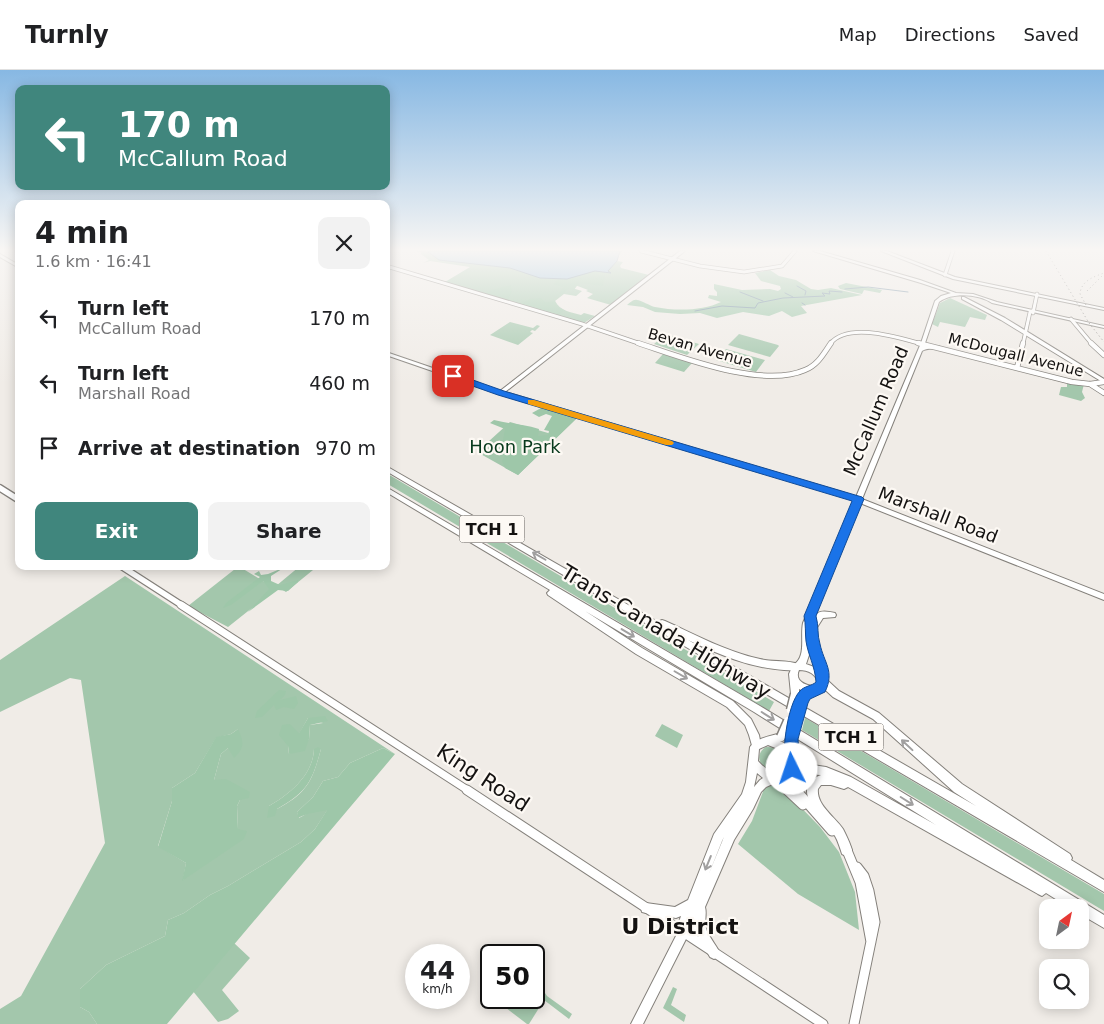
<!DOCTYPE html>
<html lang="en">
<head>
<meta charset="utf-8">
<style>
  :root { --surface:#fff; --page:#f2f2f2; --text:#202124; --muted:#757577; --line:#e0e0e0; --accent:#40867d }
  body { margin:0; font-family:"DejaVu Sans",sans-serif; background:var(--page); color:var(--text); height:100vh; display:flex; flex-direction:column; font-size:19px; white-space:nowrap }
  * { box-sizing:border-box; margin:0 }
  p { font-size:16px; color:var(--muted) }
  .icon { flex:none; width:28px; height:28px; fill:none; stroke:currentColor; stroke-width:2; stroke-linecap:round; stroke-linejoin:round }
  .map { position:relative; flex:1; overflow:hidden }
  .side { position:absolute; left:15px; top:130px; width:375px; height:370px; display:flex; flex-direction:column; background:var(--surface); border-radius:10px; box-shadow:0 2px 12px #0003 }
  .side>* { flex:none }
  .banner { position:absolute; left:15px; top:15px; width:375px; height:105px; border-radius:10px; box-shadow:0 2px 12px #0003; background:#40867d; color:#fff; overflow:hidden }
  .needle { width:32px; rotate:33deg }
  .buttons { position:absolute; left:1039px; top:829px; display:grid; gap:10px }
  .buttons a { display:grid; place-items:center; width:50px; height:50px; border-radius:10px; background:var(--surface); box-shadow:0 2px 12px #0003; font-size:25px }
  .speed { position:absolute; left:405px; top:874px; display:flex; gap:10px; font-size:25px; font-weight:700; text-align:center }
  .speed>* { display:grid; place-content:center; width:65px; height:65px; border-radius:50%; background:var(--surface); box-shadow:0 2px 12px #0003; line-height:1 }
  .speed small { font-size:12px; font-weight:400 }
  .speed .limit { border:2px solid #111; border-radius:8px; background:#fff; color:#111 }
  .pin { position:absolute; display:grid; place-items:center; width:42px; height:42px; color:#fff; margin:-21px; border-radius:10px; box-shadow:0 2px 8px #0006 }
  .me { position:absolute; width:55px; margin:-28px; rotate:356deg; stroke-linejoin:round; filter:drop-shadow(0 0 4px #0008) }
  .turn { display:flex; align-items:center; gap:18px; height:105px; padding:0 20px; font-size:22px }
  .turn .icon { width:65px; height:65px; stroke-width:2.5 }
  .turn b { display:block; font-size:35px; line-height:42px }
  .round { display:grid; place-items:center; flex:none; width:52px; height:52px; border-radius:10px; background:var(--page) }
  .headline { display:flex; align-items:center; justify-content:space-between; height:85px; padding:0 20px }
  h1 { font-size:30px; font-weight:700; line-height:38px }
  .cta { display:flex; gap:10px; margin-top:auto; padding:10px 20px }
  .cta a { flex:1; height:58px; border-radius:10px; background:var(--accent); color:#fff; font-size:20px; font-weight:700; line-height:58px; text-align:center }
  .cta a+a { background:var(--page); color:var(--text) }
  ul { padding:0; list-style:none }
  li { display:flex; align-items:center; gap:15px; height:65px; padding:0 20px }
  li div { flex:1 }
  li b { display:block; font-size:19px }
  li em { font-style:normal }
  header { display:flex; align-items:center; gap:30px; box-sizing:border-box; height:70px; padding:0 25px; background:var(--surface); border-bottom:1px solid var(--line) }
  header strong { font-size:24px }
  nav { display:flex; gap:28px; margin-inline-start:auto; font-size:18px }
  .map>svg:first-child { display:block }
  .green { fill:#a3c7ac; fill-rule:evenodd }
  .forest { fill:#9ec7a9 }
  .water { fill:#96bfdc; stroke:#6f8b9f }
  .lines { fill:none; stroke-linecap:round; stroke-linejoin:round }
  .stream { stroke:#6f8b9f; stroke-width:1 }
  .minor-far4-casing { stroke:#84807b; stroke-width:4.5 }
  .minor-far3-casing { stroke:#84807b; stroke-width:6 }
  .minor-far2-casing { stroke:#84807b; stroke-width:8 }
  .minor-far1-casing { stroke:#84807b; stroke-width:9 }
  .minor-casing { stroke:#84807b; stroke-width:11 }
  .major-casing { stroke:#84807b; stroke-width:2 }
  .highway-casing { stroke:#84807b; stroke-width:2 }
  .minor-far4 { stroke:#fff; stroke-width:3 }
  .minor-far3 { stroke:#fff; stroke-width:4.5 }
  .minor-far2 { stroke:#fff; stroke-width:5.5 }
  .minor-far1 { stroke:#fff; stroke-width:7 }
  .minor { stroke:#fff; stroke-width:9 }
  .major { fill:#fff; fill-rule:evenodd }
  .highway { fill:#fff; fill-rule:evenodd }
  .rail { stroke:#777471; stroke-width:1; stroke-dasharray:1 3; stroke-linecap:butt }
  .major-bridge-casing { stroke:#84807b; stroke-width:11; stroke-linecap:butt }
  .major-bridge { stroke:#fff; stroke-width:8 }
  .oneway { stroke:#a1a0a0 }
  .route { fill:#1a73e8; stroke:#114b97 }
  .slow { fill:#f59e0b }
  .labels { text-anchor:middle; stroke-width:4.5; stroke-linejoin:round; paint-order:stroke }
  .far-street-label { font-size:15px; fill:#141211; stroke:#fdf9f4 }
  .shield { fill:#fdf9f4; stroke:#5a5755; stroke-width:1 }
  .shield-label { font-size:16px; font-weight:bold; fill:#141211 }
  .street-label { font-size:18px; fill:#141211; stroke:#fdf9f4 }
  .park-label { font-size:18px; fill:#083a1d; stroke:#fdf9f4 }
  .near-street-label { font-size:21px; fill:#141211; stroke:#fdf9f4 }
  .near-neighbourhood-label { font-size:22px; font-weight:bold; fill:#141211; stroke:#fdf9f4 }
</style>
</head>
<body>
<header>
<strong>Turnly</strong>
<nav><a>Map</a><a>Directions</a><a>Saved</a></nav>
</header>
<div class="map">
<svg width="1104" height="954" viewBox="0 0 1104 954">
  <rect width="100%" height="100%" fill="#f0ece7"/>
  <path class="green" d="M415,181H622L617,188V191L623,192L620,196L621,198L649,205L611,235L587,228L593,224L586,221L588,220L575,215L572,218L582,221L576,226L564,224L555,231C560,241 571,242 581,245L584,243L595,246L584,253L445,212L470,197L430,191L423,193L429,190L421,184V182Z
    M950,228L987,245L985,250L970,247L965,257L940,252L938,257L932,254L940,233Z
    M510,252L533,258L537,255L540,256L535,261L532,260L530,262L533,263L518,275L490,265Z
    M666,264L699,274L687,285L654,274Z
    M739,264L778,275L779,276L770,287L728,275Z
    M726,279L765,290L756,302L716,290Z
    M663,284L692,293L684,302L655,293Z
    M1067,311L1084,314L1082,322L1085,328L1081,331L1059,325L1061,317H1067Z
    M574,347L577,348L518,405L477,382L510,352L555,365Z
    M386,403L774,632L769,641L386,413Z
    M232,496L240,497L276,519L228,557L188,536L235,499Z
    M300,496H312L313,500L286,522L276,516Z
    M125,506L395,684L383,678L350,693L338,707L323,711L313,727L297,742L299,748L310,742L328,739L315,759L301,772L228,816L210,825L184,843L168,850L165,866L106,895L80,919V937L89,942L97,954H0V939L21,926L105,773L81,610L70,608L0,642V590ZM308,648L323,653L310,655L309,669L289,684L288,676L299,664ZM238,659L228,678L221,684L214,710L240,730L237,736L238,759L183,810L186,793L158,776L172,731V718L195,703L216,668L231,664ZM314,679H321C312,712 307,723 277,739L269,736C290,724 313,705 314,679Z
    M805,648L1104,824V841L802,660Z
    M662,654L683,665L677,678L655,666Z
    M766,677C778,676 786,684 786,696L782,701L771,702C761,698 753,685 766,677Z
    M772,714L786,722L820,757L839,782L855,822L859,860L798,824L738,774L752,751L764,719Z
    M234,873L250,888L222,920L239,941L228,949L218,952L192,920Z
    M534,911L541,917L547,926L572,944L569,949L544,930L529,954H527L493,928H534Z
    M673,917L677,919L671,935L686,945L684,952L663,938Z"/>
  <path class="forest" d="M770,200L779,206L796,210L811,219L818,220L831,218L862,225L801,236L807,243L792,247L782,241L769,246L743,242L717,248L700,243L680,244L655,242L643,237L627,235C630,233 633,229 637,230C641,230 650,236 655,237C675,241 703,241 721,232L708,228L709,225L717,226V222L714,219V214L742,220L770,219L778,221L781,219L780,216L761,211L755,203Z
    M595,201L601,202L597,203L599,205H605L603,216L579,213L574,220L568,219L563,224H559L563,217L553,214L559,208L567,209Z
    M846,213L882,220L880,223L864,220L862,224L840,219L838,216Z
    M511,215L512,221L508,230L486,224L491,220Z
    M541,228L545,232L555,231L558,237L564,240L559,245L520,234L530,229Z
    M541,338L577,348L518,405L505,398L502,391L505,385L497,383L493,374L503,370L505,359L490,353L494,350C509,354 524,354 539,359L538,366L548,365L549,361L544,360L552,346L546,344L539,347L532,343Z
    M285,497L271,506V511L280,515L298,510V512L288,521L278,520L248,542L269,519L263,511L231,535L223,538L226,533L260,507L254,504L259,501L261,505L268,504Z
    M279,620L286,621L285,625L280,630L296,626L298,633L294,639L284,637L276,640L274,635L262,647L255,648L257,641Z
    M325,646L328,651L310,655L309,669L305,681L289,684L288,676L279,665L282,655L290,654L299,663L308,648Z
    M238,659C244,671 245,678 234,688L228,678L221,684L214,710L226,709L250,722L249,728L240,730L237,736L238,759L247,761L244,769L182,811L186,793L158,777L172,731V718L195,703L216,667L231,664Z
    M318,677L321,679C312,712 307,722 277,739L275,746L267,748L269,736C290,724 313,705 314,679Z
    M383,678L395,684L167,954H97L89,942L80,937V919L106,895L165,866L168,850L184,843L210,825L228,816L301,772L315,759L327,740C315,743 310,742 298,748L297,742L313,727L323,711L338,707L350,693Z"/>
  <path class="water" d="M430,181H620L617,191L608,201L611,203L595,201L567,209L540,208L510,198L439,190L428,182Z"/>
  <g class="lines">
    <path class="stream" d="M797,216L806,221L805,225
      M845,219L868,217L908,222
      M740,222L763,231
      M785,223L793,227
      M802,233L805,235
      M695,241L722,236L755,238L758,233L783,228L825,226L822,223L830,224L829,221L842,222"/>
    <g class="minor-far4-casing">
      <path id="minor-far4" d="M641,181L700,196L744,202L782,196L795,181
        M386,196L582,254L641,274
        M945,205L953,181
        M1033,243L1037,224
        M1071,249L1092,274
        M830,274C848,251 899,268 922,274
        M1023,274L1030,242L1032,241"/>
    </g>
    <g class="minor-far3-casing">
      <path id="minor-far3" d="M638,273C681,287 762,319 805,300C818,295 824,283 831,273
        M918,273L1072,312L1090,314L1104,312
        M1091,273L1104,285
        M1017,298L1023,273
        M1090,314L1104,323"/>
    </g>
    <g class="minor-far2-casing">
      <path id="minor-far2" d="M0,418L19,430
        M121,496L183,536"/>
    </g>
    <g class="minor-far1-casing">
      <path id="minor-far1" d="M181,535L469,721
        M790,703L796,721
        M776,709L789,721"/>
    </g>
    <g class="minor-casing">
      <path id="minor" d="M467,720L823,954
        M787,720L803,735
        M796,720L832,761
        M846,778L860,812L871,872
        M854,954L875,852L869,821L864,806L857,797"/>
    </g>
    <g class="major-casing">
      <path id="major" d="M680,181H685L505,322L845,423L856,427L921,273L935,231L941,226L951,223L921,213L813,181H820L920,210L956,223L973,224L997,232L1104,256V258L992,233C978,224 953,222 939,232L924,276H938L940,277C935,280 929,277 922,281L862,429L1104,524V530L860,433L814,547V549C816,547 816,544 818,543C822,540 831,542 835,543L836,545L835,547L823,548L816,559C816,566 816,572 818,579C822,593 836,615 817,624L806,622L799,619V624L798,627L795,628L792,627L791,624L789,604L793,595C807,587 800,567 803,553L855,431L841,425L499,324L386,285V282L500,321ZM810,577L817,598L806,594L809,585ZM799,600C808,600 817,604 818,614L815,616C806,616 794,611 799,600Z
        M881,181H887L955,207L1104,238V240L953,209Z
        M962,227H964L1005,248L1104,309V313L1001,250L962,229Z
        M781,663L784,664L785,667L784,670L780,671L784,673L786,676L788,669L791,668L794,669L795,672L797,694L794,703L791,709L786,712L783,714L775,713L766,717L761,722L753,739L734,770L705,837C707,844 704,851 706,858C707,864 716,875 720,883L718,887L714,889L710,887L695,861L687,867L643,954H631L678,862L679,852L681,846L676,848L646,843L642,842L641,838L642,834L646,833L675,837L688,830L714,764L742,724L746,712L750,677C756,668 771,666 781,663ZM768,675L778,679L788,691C786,716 767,701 758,691L759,679ZM757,703L763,708L760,710L754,717ZM724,767L708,806L722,771Z"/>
    </g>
    <g class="highway-casing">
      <path id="highway" d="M15,181H19V183Z
        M0,184L19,195V198L0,187Z
        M386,396L658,552L662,550L665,551C696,565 727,582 760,589C773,592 787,590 799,594L800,597L799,600C794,601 789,600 784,600C750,598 718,584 688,570L976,736L954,722L873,649L833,627L820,615L818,612L820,609L823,608L826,609L839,621L879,643L962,714L1070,784L1072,788L1071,790L1104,810V822L386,401Z
        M386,417L760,636L1104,845V858L1080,844V838H1070L1046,823L1042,826L1038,824L848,717L844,719L831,715H821L818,719C816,735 835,747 843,759C846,765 849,771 851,777L852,780L850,784L846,786L842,784C840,778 838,771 835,766C824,750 787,718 821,705L806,704L791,707L787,706L786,702L787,698L806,694L826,697L851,707L936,755L754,642L585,541L642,578L733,631L751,649L759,665L761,676L759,679L756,681L753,679L749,665L745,655L727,637L636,584L548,525L547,523L550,520L386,422Z"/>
    </g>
    <use href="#minor-far4" class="minor-far4"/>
    <use href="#minor-far3" class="minor-far3"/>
    <use href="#minor-far2" class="minor-far2"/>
    <use href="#minor-far1" class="minor-far1"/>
    <use href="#minor" class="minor"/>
    <use href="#major" class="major"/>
    <use href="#highway" class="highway"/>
    <path class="rail" d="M1046,181L1089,253L1104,272
      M1087,221L1102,206
      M1086,235L1080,224C1081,211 1093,207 1104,203"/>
    <g class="major-bridge-casing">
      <path id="major-bridge" d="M791,640L795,624
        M798,644L802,628
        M781,667L788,651
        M791,672L795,654"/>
    </g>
    <use href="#major-bridge" class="major-bridge"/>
  </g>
  <defs><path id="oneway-shaft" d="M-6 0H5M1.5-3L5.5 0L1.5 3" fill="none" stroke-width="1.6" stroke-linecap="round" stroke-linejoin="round" transform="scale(1.25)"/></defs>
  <g class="oneway">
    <use href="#oneway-shaft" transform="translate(539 486) rotate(-150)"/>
    <use href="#oneway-shaft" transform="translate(628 563) rotate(31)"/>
    <use href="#oneway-shaft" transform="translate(681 605) rotate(30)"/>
    <use href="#oneway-shaft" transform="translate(768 646) rotate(32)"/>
    <use href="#oneway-shaft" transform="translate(907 675) rotate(-137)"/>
    <use href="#oneway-shaft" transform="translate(907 731) rotate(32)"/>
    <use href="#oneway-shaft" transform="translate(708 793) rotate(112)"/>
  </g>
  <linearGradient id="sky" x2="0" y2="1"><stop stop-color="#87b8e3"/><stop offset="0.57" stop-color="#f8f6f4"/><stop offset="1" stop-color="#f8f6f4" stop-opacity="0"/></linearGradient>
  <rect width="1104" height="315" fill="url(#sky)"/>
  <path class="route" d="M450,304H456L504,321L862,427L864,429L816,546C819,556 817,565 820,574C824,593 835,601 825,622L810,629L808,633L798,669L800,699L797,704L792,707L787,704C780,688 787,634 800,621C804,616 812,616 816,612C815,596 808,585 806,571C805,563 806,555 804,546L852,431L498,325L450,308Z"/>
  <path class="slow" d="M528,330H534L672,371L674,373L672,375H666L528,334Z"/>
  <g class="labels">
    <g class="far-street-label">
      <text transform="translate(700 278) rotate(16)" y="5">Bevan Avenue</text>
      <text transform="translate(1016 285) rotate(14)" y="5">McDougall Avenue</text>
    </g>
    <g class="shield">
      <rect x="459.5" y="445.5" width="65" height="27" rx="4"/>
      <rect x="818.5" y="653.5" width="65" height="27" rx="4"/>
    </g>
    <g class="shield-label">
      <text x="492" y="465">TCH 1</text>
      <text x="851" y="673">TCH 1</text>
    </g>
    <g class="street-label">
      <text transform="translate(876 341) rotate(-67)" y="6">McCallum Road</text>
      <text transform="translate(938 445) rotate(21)" y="6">Marshall Road</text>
    </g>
    <g class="park-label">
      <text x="515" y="383">Hoon Park</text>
    </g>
    <g class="near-street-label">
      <text transform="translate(666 562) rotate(31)" y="7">Trans-Canada Highway</text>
      <text transform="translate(483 708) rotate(33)" y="7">King Road</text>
    </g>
    <g class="near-neighbourhood-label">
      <text x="680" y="864">U District</text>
    </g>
  </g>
</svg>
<div class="buttons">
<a><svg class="needle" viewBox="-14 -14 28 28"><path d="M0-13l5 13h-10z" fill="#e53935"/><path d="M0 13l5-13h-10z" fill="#757577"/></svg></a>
<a><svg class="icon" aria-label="search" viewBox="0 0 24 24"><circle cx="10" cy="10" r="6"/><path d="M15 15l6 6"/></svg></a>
</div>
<div class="speed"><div>44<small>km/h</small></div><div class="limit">50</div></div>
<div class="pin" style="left:453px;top:306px;background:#d93025"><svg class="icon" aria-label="arrive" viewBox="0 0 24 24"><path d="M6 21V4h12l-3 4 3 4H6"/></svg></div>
<svg class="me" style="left:792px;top:699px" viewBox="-20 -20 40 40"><circle r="19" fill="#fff"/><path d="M0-13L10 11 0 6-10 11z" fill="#1a73e8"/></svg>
<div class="banner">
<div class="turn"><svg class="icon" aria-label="left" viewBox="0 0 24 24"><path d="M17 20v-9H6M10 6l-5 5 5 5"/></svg><div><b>170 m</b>McCallum Road</div></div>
</div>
<section class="side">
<div class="headline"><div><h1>4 min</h1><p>1.6 km · 16:41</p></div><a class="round"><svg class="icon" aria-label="close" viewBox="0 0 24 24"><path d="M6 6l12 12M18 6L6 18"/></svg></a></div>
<ul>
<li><svg class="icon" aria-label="left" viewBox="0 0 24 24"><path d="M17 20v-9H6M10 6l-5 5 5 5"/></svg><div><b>Turn left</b><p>McCallum Road</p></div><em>170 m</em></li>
<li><svg class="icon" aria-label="left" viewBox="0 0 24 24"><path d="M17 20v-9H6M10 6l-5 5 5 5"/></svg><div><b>Turn left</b><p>Marshall Road</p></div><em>460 m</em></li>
<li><svg class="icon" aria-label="arrive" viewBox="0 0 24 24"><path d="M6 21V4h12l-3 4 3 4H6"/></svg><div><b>Arrive at destination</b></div><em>970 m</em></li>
</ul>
<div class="cta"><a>Exit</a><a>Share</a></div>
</section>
</div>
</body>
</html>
